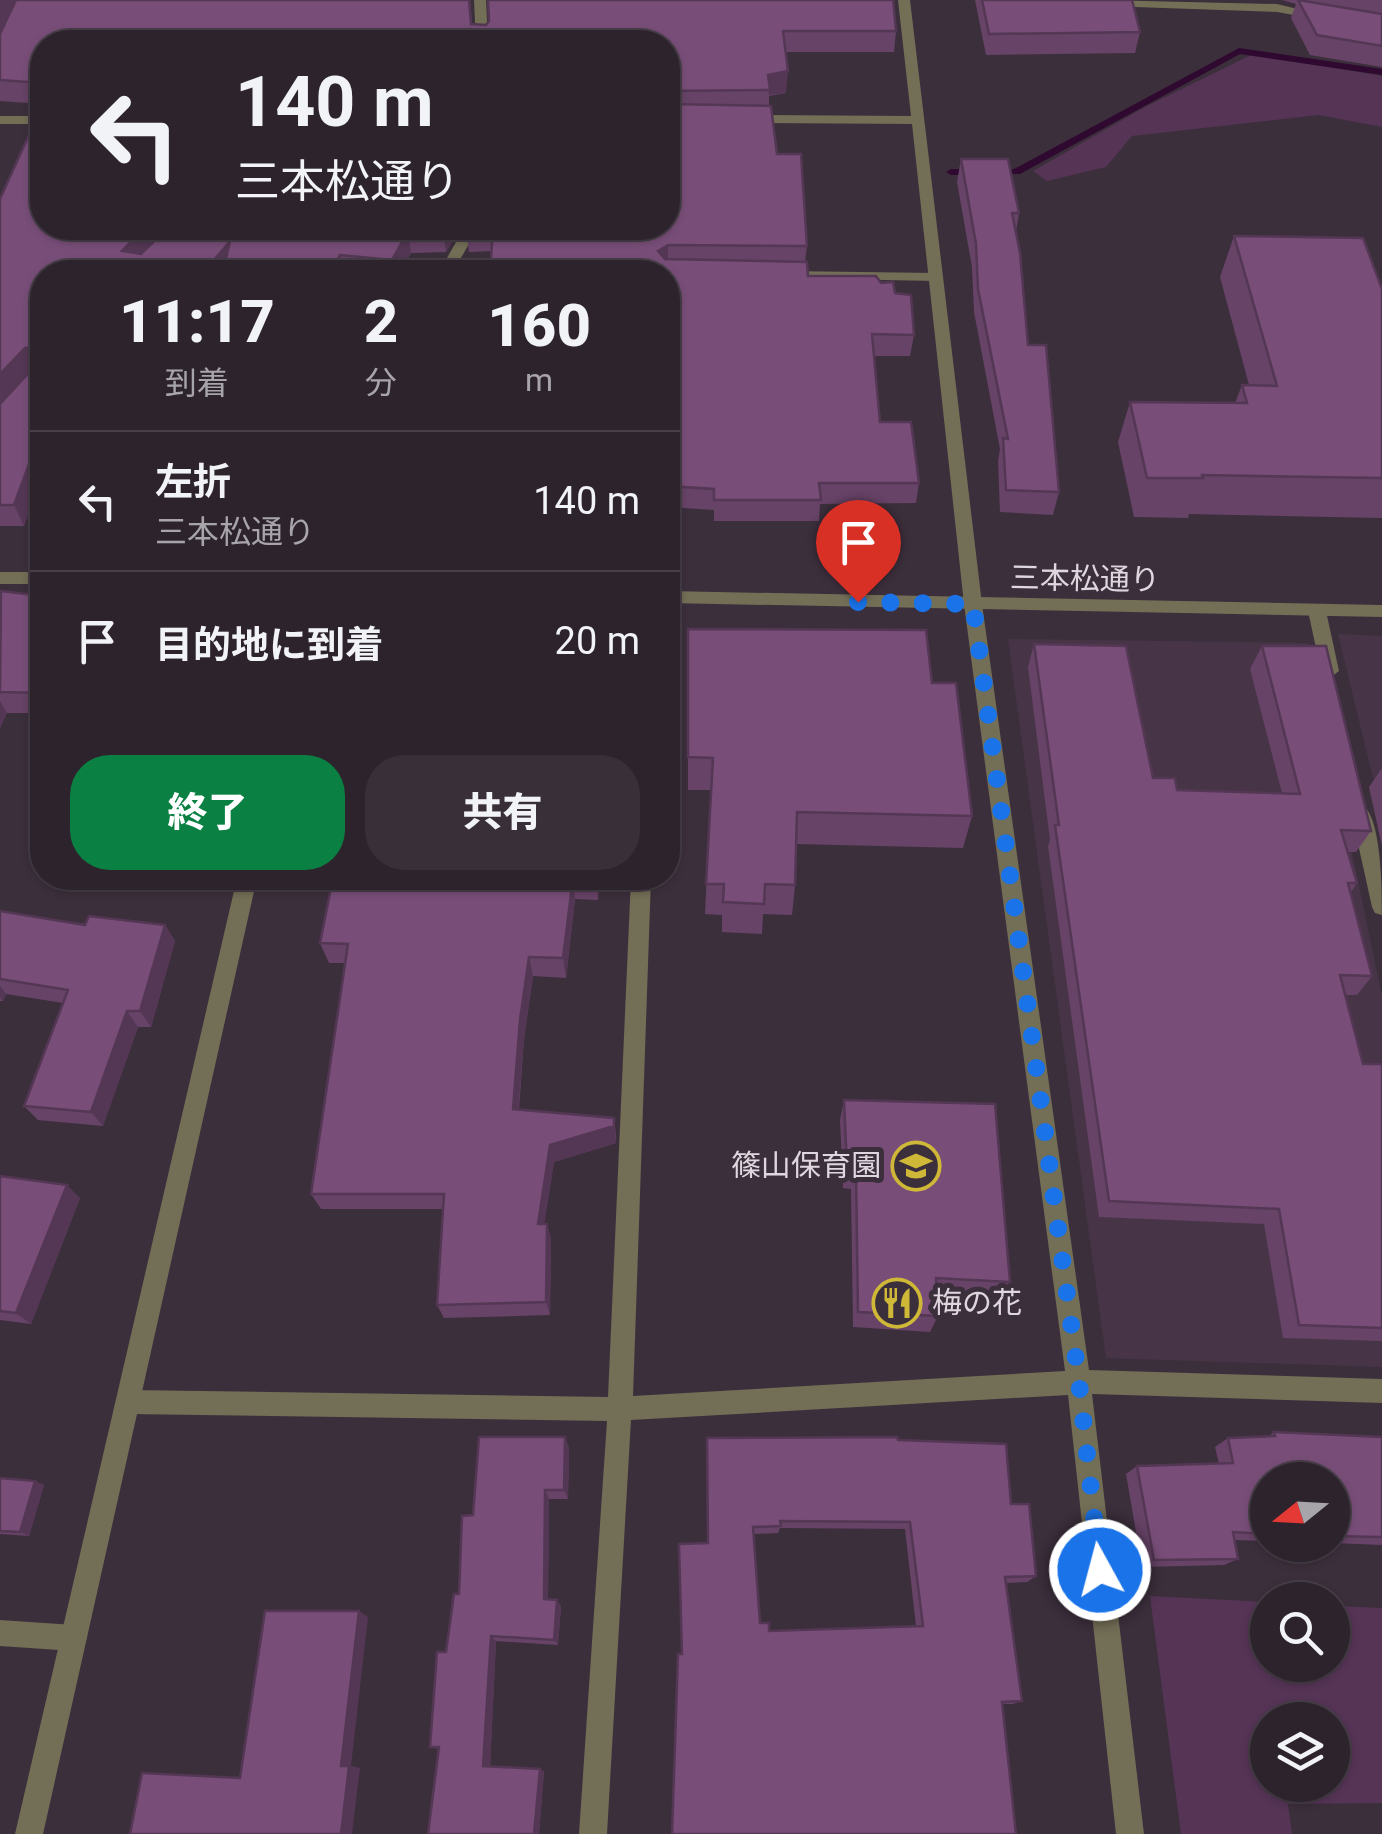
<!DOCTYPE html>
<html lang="ja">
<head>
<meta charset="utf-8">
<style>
  :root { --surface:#2d232d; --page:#392f39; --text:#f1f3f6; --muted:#a7a4aa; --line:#484049; --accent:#0b8043 }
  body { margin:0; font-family:Roboto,"Noto Sans JP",sans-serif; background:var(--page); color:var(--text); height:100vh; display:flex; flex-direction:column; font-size:38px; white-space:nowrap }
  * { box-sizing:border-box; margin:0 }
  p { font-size:32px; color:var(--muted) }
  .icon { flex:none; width:55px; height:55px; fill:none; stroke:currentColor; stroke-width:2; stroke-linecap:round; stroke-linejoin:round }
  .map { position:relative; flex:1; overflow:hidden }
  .panel { position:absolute; left:30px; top:260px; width:650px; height:630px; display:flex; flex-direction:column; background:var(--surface); border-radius:40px; box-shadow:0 2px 8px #0004,0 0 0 2px var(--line) }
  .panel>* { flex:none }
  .guide { position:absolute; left:30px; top:30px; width:650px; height:210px; border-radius:40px; box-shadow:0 2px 8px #0004,0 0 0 2px var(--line); background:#2d232d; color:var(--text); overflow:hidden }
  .needle { width:65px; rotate:252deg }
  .controls { position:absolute; left:1250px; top:1462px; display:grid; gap:20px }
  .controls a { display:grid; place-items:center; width:100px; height:100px; border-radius:50%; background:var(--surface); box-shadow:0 2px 8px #0004,0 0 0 2px var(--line); font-size:50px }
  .pin { position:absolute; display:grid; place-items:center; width:85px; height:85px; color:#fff; margin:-102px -42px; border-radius:50% 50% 50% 0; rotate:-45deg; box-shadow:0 0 10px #0007 }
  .pin .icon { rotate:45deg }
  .me { position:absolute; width:110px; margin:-55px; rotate:353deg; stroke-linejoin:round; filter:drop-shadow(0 0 8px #0008) }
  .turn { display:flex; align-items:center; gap:35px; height:210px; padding:0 40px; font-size:45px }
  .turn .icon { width:130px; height:130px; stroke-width:2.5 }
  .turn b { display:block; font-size:70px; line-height:85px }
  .eta { display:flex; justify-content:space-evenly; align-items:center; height:170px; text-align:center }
  .eta b { font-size:60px; font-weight:800; line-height:70px }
  .cta { display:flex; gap:20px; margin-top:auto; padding:20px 40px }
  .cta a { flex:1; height:115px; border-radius:40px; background:var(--accent); color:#fff; font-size:40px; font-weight:800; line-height:115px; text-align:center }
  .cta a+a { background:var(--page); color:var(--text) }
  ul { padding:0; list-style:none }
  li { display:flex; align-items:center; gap:30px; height:140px; padding:0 40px; border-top:2px solid var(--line) }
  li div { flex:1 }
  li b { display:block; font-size:38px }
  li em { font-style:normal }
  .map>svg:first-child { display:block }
  .built { fill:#473547 }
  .green { fill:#553456; fill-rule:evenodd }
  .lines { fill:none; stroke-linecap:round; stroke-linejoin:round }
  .stream { fill:#2f0930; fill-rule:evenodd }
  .service { fill:#736e56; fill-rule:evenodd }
  .minor { fill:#736e56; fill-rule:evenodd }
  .tertiary { fill:#736e56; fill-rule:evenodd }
  .wall { fill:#674367; fill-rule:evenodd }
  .shaded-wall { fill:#543754 }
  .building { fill:#784e78; stroke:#543754; stroke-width:2.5; fill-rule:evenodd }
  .route { stroke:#1a73e8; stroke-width:18; stroke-dasharray:0 32.4 }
  .labels { text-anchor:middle; stroke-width:10; stroke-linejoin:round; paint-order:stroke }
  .street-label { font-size:30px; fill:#dfd7df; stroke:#3c2f3c }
  .poi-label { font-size:30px; fill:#dfd7df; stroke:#3c2f3c; text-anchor:end }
</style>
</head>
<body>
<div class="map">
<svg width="1382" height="1834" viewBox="0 0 1382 1834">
  <rect width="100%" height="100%" fill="#3c2f3c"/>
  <path class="built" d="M1338,634L1382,636V815Z
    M1008,639L1308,643L1382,996V1367L1106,1358Z"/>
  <path class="green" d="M1253,54L1382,76V127L1319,115L1132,136L1106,167L1047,181L1033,171L1145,107Z
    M1150,1596L1267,1602L1268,1665H1332L1333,1606L1382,1608V1803L1288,1804L1292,1834H1181ZM1268,1720H1332V1785H1268Z"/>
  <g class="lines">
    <path class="stream" d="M1239,48L1382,69V75L1240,54L1020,174L951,175L946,172L951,169H1014Z"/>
    <path class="service" d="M783,271L936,273L943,277L936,281L778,278L776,275Z"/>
    <path class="minor" d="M474,0H486L488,42H476Z
      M898,0H910L982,604L1089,1370L1382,1379V1403L1092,1394L1144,1834H1116L1068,1395L631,1420L607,1834H579L607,1421L129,1414L120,1411L117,1402L120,1393L129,1390L608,1397L631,878H651L633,1396L1065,1371L964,604L912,124L745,123L738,119L745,115L911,116Z
      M1101,0L1277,4L1322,15L1316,19L1277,12L1106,6L1102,5Z
      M0,116H42V124H0Z
      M464,228H478L453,272H439Z
      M1317,605L1326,611L1339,671L1330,678L1321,671L1308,611Z
      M1361,804C1382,815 1382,891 1382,915L1375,913L1372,907L1351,812Z
      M0,1620L74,1625L83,1629L87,1638L83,1647L74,1651L0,1646Z"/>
    <path class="tertiary" d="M0,572H42V584H0Z
      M668,591L1382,605V617L668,603Z
      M237,878H257L43,1834H15Z"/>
  </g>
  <path class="wall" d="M470,0L472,24L896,31L894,52H786V93L769,96V106L777,154L807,246L805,262L808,276L881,283L895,293L914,335L910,356H874L880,422L919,483L916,503L820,504L819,521H714V510L668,507V272L492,251L469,252L466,230L668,228V42H42V104L0,101V34Z
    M975,0H1132L1140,32L1135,53L986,55Z
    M1282,0H1382V67L1310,55L1291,18L1296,4Z
    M961,159L1019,213L1016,231L1028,345L1059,492L1053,515L1000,512L998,461L1000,449L974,312L972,267L957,182Z
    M0,199L42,228H460L446,252L411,253L401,272H42V476L24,526H0Z
    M1234,236L1382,289V518L1189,514L1188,518L1134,517L1118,442L1130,402L1235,403L1242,385H1249L1220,277Z
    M0,593L42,596V713H7L0,728Z
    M688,629L932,683L972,816L963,848L796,844L795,885L792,915L763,914L762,934L722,932V915L705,914L711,790H688Z
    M1034,644L1153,778L1177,790L1282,793L1250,669L1262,646L1371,831L1356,852H1348L1357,883L1351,892L1372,976L1357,995H1345L1363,1064H1382V1341L1283,1338L1264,1224L1099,1217L1048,846L1050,840L1028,667Z
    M1382,768V846L1369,787Z
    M333,878H600L598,900L575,899L566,978L533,976L524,1039L519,1109L614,1118L616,1135V1143L554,1162L544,1224H547L551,1239L550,1315L444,1318L437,1305L443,1209H321L311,1194L345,963H329L320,943Z
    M0,911L85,925H165L175,941L151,1027H138L103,1126L38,1120L24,1106L63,1003L6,994L3,1001H0Z
    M844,1100L1010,1282L1000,1298L937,1295L938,1316L930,1332L853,1327L851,1189L843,1188L840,1120Z
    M0,1176L80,1198L31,1324L0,1320Z
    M1274,1432L1382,1437V1545L1332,1543V1480H1268V1541L1234,1540L1238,1559L1224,1565L1142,1567L1126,1474L1137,1466L1219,1464L1215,1447L1228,1438L1268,1437Z
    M898,1440L1011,1504L1036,1576L1027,1582L1006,1583L1022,1701L1013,1704H1003L682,1654L708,1543ZM780,1528L905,1529L916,1626L769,1631L760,1623L754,1534L778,1533Z
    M569,1447L568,1499H549L548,1599L561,1606L558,1645L496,1641L490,1767L544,1771L539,1834H428L439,1749L430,1747L446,1652L473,1515Z
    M0,1478L35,1481L44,1485L29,1536L0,1534Z"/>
  <path class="shaded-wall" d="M0,0H17L0,32Z
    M788,71L786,93L769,95L768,75Z
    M145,228H172L130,272L122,251Z
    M444,228H460L446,252L443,230Z
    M408,231L411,253L401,272H394L392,260Z
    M230,241L228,272H204Z
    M668,245V266L658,251Z
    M340,255L344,272H331Z
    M35,347L42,364L0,406V374L25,348Z
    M36,445L42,458V476L24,526L14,505Z
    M0,701L7,713L0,728Z
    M573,878L575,899L566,978L563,958Z
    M596,878H600L598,900L596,880Z
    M165,925L175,941L151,1027L140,1011Z
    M529,957L533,976L524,1039L517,1126L513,1109L520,1020Z
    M0,986L6,994L3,1001L0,998Z
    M127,1011L138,1027L103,1126L91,1112Z
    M614,1118L616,1143L554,1162L542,1239L538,1224L550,1145Z
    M67,1185L80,1198L31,1324L16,1313Z
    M547,1224L551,1239L550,1315L546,1302Z
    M565,1437L569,1447L568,1499L564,1490Z
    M35,1481L44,1485L29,1536L20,1532Z
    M545,1490L549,1499L548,1605L544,1599Z
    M557,1600L561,1606L558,1645L554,1640Z
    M359,1611L368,1617L351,1766L360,1768L352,1834H341V1766Z
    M491,1636L496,1641L490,1768L483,1766Z
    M540,1769L544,1771L539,1834H534Z"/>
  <path class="building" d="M16,0H469L471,24L486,25L489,21L488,0H893L896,31H783L788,71L768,75L770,90L668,91V42H42V83L0,80V34Z
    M982,0H1132L1140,32L989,34Z
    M1298,0L1382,14V46L1317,35Z
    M668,104L771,106L777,154H801L807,246L668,245L658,251L665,259L807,262L808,276H876L881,283L893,282L895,293L911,295L914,335L872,334L880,422H911L919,483H819L821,500H714V489L668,486V272H490L493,230H466L467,228H668Z
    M42,106V228H145L122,251L141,254L168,228H444L443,230L408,231L392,260L340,255L331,272H223L230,241L204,272H42V446L36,445L14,505H0V404L35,366V347L25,348L0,374V199Z
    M961,159H1008L1019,213H1012L1020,253L1028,345H1046L1059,492L1006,490L1003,438L1008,439L978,289L976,244Z
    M1234,236L1363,238L1382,289V478L1202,475L1203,478H1147L1130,402L1247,403L1242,385L1277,386Z
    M1,591L42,596V611L38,619H42V693L0,692Z
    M688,629L926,630L932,683H956L972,816L797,812L795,885L765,884L764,904L723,902L724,884H706L713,758L688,757Z
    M1034,644L1126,646L1153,778H1175L1177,790L1300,794L1262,646H1326L1371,831L1341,830L1357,883H1348L1372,976L1340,975L1363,1064H1382V1328L1299,1325L1279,1209L1109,1201L1055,825H1059Z
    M333,878H596V880L573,878L563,958L529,957L520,1020L513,1109L614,1118V1126L550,1145L538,1224H547L546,1302L437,1305L444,1194H311L348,944L320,943Z
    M0,911L85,925L89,916L165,925L140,1011H127L91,1112L24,1106L68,990L0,979Z
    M844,1100L995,1104L1010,1282L936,1278L938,1316L858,1312L856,1170L847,1169Z
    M0,1176L67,1185L16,1313L0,1311Z
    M1274,1432L1382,1437V1537L1332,1536V1480H1268V1534L1233,1532L1238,1559L1154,1560L1137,1466L1233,1463L1228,1438L1275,1436Z
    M479,1437H565L564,1490H545L544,1599L557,1600L554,1640L491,1636L483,1766L540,1769L534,1834H428L439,1747H430L437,1652H446L454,1594H459L462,1516L473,1515Z
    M897,1437L898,1440L1006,1444L1011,1504H1029L1036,1576L1005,1577L1022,1701L1002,1702L1016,1834H672L678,1654H682L679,1544L708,1543L707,1438ZM780,1521L910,1522L923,1626L769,1631V1623H760L753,1527L781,1526Z
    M0,1478L35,1481L20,1532L0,1531Z
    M265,1611H359L341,1766H349L341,1834H130L142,1773L240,1778Z"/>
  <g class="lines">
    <path class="route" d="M858,602L973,604L1079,1382L1100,1570"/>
  </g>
  <defs>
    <g id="school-ring" transform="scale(2.5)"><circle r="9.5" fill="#3c2f3c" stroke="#cfb837" stroke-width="1.5"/><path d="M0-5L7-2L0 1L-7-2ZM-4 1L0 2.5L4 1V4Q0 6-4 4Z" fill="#cfb837"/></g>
    <g id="restaurant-ring" transform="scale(2.5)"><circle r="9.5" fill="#3c2f3c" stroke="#cfb837" stroke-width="1.5"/><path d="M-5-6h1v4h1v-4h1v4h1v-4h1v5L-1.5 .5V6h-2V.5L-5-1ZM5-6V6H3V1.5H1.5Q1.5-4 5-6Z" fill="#cfb837"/></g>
  </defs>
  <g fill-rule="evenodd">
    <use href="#school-ring" x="916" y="1166"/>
    <use href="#restaurant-ring" x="897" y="1303"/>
  </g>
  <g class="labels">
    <g class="street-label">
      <text transform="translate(1085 579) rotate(1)" y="10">三本松通り</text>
    </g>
    <g class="poi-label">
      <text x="881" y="1176">篠山保育園</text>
      <text x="932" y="1313" text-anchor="start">梅の花</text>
    </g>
  </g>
</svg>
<div class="controls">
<a><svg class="needle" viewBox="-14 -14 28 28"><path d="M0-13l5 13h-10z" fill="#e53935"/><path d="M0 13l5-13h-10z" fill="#a7a4aa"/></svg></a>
<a><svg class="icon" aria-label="search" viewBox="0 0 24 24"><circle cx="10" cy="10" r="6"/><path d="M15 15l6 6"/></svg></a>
<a><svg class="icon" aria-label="layers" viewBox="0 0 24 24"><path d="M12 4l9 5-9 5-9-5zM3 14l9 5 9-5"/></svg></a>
</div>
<div class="pin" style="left:858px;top:602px;background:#d93025"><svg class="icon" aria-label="arrive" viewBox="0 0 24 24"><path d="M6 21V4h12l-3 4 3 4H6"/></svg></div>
<svg class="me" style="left:1100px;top:1570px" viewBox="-20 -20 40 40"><circle r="17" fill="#1a73e8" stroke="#fff" stroke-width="3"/><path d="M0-11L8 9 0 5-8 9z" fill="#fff"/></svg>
<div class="guide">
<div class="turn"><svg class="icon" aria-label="left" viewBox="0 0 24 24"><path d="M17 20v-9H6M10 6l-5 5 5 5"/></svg><div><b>140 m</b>三本松通り</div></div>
</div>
<section class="panel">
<div class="eta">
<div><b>11:17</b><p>到着</p></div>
<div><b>2</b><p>分</p></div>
<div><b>160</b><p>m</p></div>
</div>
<ul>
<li><svg class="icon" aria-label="left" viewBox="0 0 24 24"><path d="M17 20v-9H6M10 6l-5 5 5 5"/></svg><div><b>左折</b><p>三本松通り</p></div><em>140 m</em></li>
<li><svg class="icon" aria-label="arrive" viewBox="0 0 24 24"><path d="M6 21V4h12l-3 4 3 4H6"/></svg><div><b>目的地に到着</b></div><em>20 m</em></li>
</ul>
<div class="cta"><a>終了</a><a>共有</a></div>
</section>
</div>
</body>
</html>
